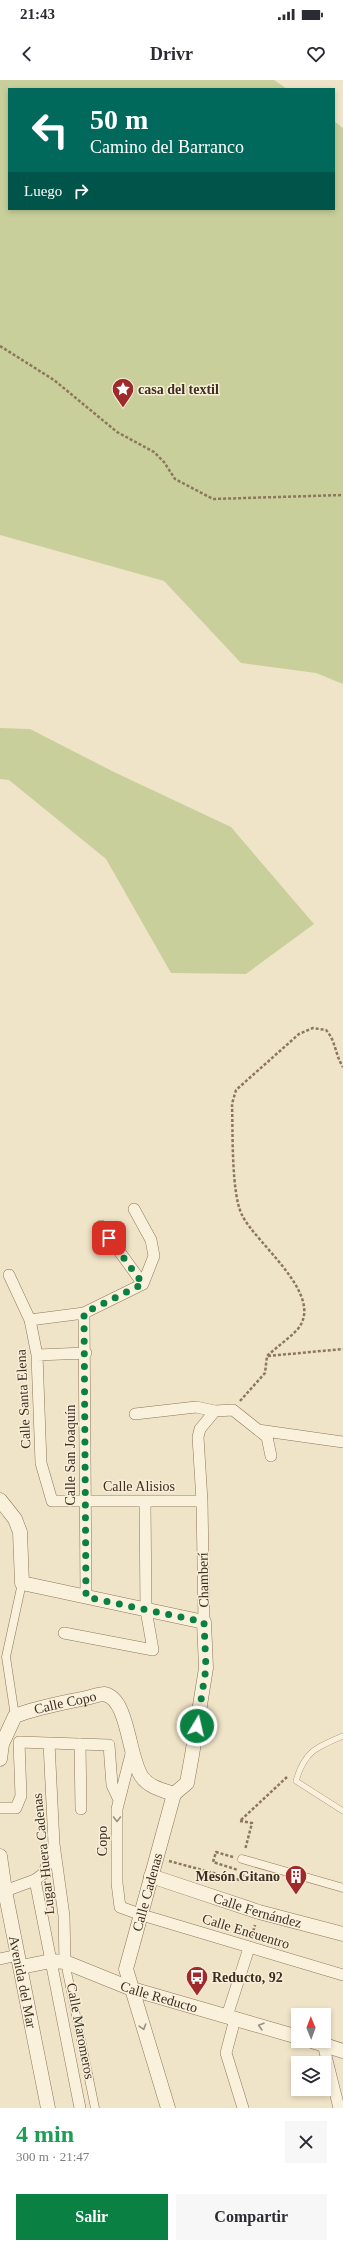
<!DOCTYPE html>
<html lang="es">
<head>
<meta charset="utf-8">
<style>
  :root { --surface:#fff; --page:#f7f7f7; --text:#2b2b33; --muted:#7c7c81; --accent:#0b8043 }
  body { margin:0; font-family:Georgia,serif; background:var(--page); color:var(--text); height:100vh; display:flex; flex-direction:column; font-size:15px; white-space:nowrap }
  * { box-sizing:border-box; margin:0 }
  p { font-size:13px; color:var(--muted) }
  .icon { flex:none; width:22px; height:22px; fill:none; stroke:currentColor; stroke-width:2; stroke-linecap:round; stroke-linejoin:round }
  .map { position:relative; height:2028px; overflow:hidden }
  .panel { display:flex; flex-direction:column; background:var(--surface); flex:1 }
  .panel>* { flex:none }
  .top-card { position:absolute; left:8px; top:8px; width:327px; height:122px; border-radius:0px; box-shadow:0 2px 6px #0003; background:#00695c; color:#fff; overflow:hidden }
  .needle { width:26px; rotate:359deg }
  .buttons { position:absolute; left:291px; top:1928px; display:grid; gap:8px }
  .buttons a { display:grid; place-items:center; width:40px; height:40px; border-radius:0px; background:var(--surface); box-shadow:0 2px 6px #0003; font-size:20px }
  .pin { position:absolute; display:grid; place-items:center; width:34px; height:34px; color:#fff; margin:-17px; border-radius:8px; box-shadow:0 2px 6px #0006 }
  .me { position:absolute; width:44px; margin:-22px; rotate:9deg; stroke-linejoin:round; filter:drop-shadow(0 0 3px #0008) }
  .turn { display:flex; align-items:center; gap:14px; height:84px; padding:0 16px; font-size:18px }
  .turn .icon { width:52px; height:52px; stroke-width:2.5 }
  .turn b { display:block; font-size:28px; line-height:34px }
  .then { display:flex; align-items:center; height:38px; padding:0 16px; background:#0003; gap:8px; font-size:15px }
  .round { display:grid; place-items:center; flex:none; width:42px; height:42px; border-radius:0px; background:var(--page) }
  .overview { display:flex; align-items:center; justify-content:space-between; height:68px; padding:0 16px }
  h1 { font-size:24px; font-weight:600; line-height:30px; color:#1e9e55 }
  .action { display:flex; gap:8px; margin-top:auto; padding:8px 16px }
  .action a { flex:1; height:46px; border-radius:0px; background:var(--accent); color:#fff; font-size:16px; font-weight:600; line-height:46px; text-align:center }
  .action a+a { background:var(--page); color:var(--text) }
  .status { display:flex; justify-content:space-between; align-items:center; height:28px; padding:0 20px; background:var(--surface); direction:ltr }
  .status svg { height:11px; fill:currentColor }
  header { display:flex; justify-content:space-between; align-items:center; height:52px; padding:0 16px; background:var(--surface); font-size:18px; font-weight:600 }
  .map>svg:first-child { display:block }
  .green { fill:#c9cf9b }
  .lines { fill:none; stroke-linecap:round; stroke-linejoin:round }
  .service-casing { stroke:#8d765c; stroke-width:6 }
  .pedestrian-casing { stroke:#8d765c; stroke-width:9 }
  .minor-casing { stroke:#8d765c; stroke-width:12 }
  .tertiary-casing { stroke:#8d765c; stroke-width:15 }
  .path { stroke:#8d765c; stroke-width:2.5; stroke-dasharray:3 2; stroke-linecap:butt }
  .service { stroke:#faf1dc; stroke-width:5.5 }
  .pedestrian { stroke:#faf1dc; stroke-width:8 }
  .minor { stroke:#faf1dc; stroke-width:11 }
  .tertiary { stroke:#faf1dc; stroke-width:14 }
  .oneway { stroke:#9c907e }
  .route { stroke:#0b8043; stroke-width:7; stroke-dasharray:0 12.6 }
  .labels { text-anchor:middle; stroke-width:3; stroke-linejoin:round; paint-order:stroke }
  .poi-label { font-size:14px; font-weight:bold; fill:#3d2e20; stroke:#f7eed8; text-anchor:start }
  .street-label { font-size:14px; fill:#3d2e20; stroke:#f7eed8 }
</style>
</head>
<body>
<div class="status"><b>21:43</b><svg viewBox="0 0 49 12"><path d="M0 12V9h3v3zM5 12V6h3v6zM10 12V3h3v9zM15 12V0h3v12zM26 1h20v11H26zM47 4h2v5h-2z"/></svg></div>
<header><svg class="icon" aria-label="back" viewBox="0 0 24 24"><path d="M15 5l-7 7 7 7"/></svg>Drivr<svg class="icon" aria-label="heart" viewBox="0 0 24 24"><path d="M12 20l-8-8c-3-5 5-10 8-4 3-6 11-1 8 4z"/></svg></header>
<div class="map">
<svg width="343" height="2028" viewBox="0 0 343 2028">
  <rect width="100%" height="100%" fill="#f0e4c8"/>
  <path class="green" d="M0,0H274L287,9H9V129H334V41L343,48V604L316,593L241,583L164,501L0,455Z
    M0,648L30,649L114,692L231,747L314,844L246,894L171,893L106,779L9,700L0,699Z"/>
  <g class="lines">
    <g class="service-casing">
      <path id="service" d="M343,1656C316,1667 304,1672 296,1701L343,1731"/>
    </g>
    <g class="pedestrian-casing">
      <path id="pedestrian" d="M15,1636L6,1577L22,1503
        M242,1779L343,1808
        M65,1882L95,2028"/>
    </g>
    <g class="minor-casing">
      <path id="minor" d="M101,1146L143,1204
        M9,1195L30,1240L37,1275L41,1383L52,1421H202
        M84,1233L86,1517
        M30,1240L84,1233L143,1204L154,1176L151,1160L134,1129
        M37,1275L86,1273
        M135,1334L196,1327L215,1331L233,1330L267,1357L271,1376
        M258,1350L343,1362
        M204,1542L202,1421L198,1357L200,1349L215,1331
        M64,1553L153,1570L146,1530L145,1421
        M49,1663L54,1764L64,1836L65,1882
        M80,1664L81,1729
        M131,1674L117,1729V1803L120,1827L142,1835L343,1895
        M0,1728H16L21,1716L19,1662L109,1665L112,1705L119,1720
        M35,1800L80,2028
        M5,1811L35,1800L44,1793L54,1765
        M0,1879L18,1875
        M227,1936L249,1868
        M235,1939L226,1973L243,2028
        M323,1964L339,2028"/>
    </g>
    <g class="tertiary-casing">
      <g id="tertiary">
        <path d="M0,1420L15,1439L20,1452L22,1503L204,1542L206,1588L192,1675L187,1703L174,1714"/>
        <path id="s1" d="M0,1679L2,1664L15,1636C38,1627 62,1623 86,1618C91,1617 99,1614 104,1614C129,1618 128,1678 142,1697C149,1707 162,1710 174,1714"/>
        <path id="s2" d="M0,1776L5,1811L48,2028"/>
        <path id="s3" d="M151,1796L259,1832L343,1854"/>
        <path id="s4" d="M21,1887L51,1881L65,1882L132,1909L298,1957"/>
        <path d="M312,1961L343,1971"/>
        <path id="s5" d="M168,2028L126,1889L174,1714"/>
      </g>
    </g>
    <path class="path" d="M0,266L54,300L117,352L154,372L164,382L175,399L213,419L343,415
      M268,1276L343,1269
      M240,1321L265,1293L267,1276C277,1267 288,1259 297,1250C327,1216 256,1164 242,1135C231,1113 233,1051 232,1024L236,1010L299,954L313,948L326,950C336,961 335,975 343,987
      M241,1740L287,1697
      M240,1741L252,1743L245,1770
      M233,1777L216,1772L213,1782L238,1790
      M169,1781L243,1801L244,1792
      M252,1856L255,1845"/>
    <use href="#service" class="service"/>
    <use href="#pedestrian" class="pedestrian"/>
    <use href="#minor" class="minor"/>
    <use href="#tertiary" class="tertiary"/>
  </g>
  <defs><path id="oneway-chevron" d="M-2-3.5L2.5 0L-2 3.5" fill="none" stroke-width="1.6" stroke-linecap="round" stroke-linejoin="round"/></defs>
  <g class="oneway">
    <use href="#oneway-chevron" transform="translate(117 1739) rotate(90)"/>
    <use href="#oneway-chevron" transform="translate(261 1946) rotate(-164)"/>
    <use href="#oneway-chevron" transform="translate(143 1947) rotate(73)"/>
  </g>
  <g class="lines">
    <path class="route" d="M109,1158L143,1204L84,1233L86,1517L204,1542L206,1588L197,1646"/>
  </g>
  <defs>
    <g id="sight-pin" transform="scale(1.15)"><path d="M0 17L-7.5 6A9.5 9.5 0 1 1 7.5 6Z" fill="#9e2a2b" stroke="#f7eed8"/><path d="M0-6L1.8-2.2L6-1.7L2.9 1.2L3.7 5.4L0 3.3L-3.7 5.4L-2.9 1.2L-6-1.7L-1.8-2.2Z" fill="#fff"/></g>
    <g id="building-pin" transform="scale(1.15)"><path d="M0 17L-7.5 6A9.5 9.5 0 1 1 7.5 6Z" fill="#9e2a2b" stroke="#f7eed8"/><path d="M-4-6H4V6H1V3H-1V6H-4ZM-2.5-4.3h1.7v1.8h-1.7ZM.8-4.3h1.7v1.8H.8ZM-2.5-1h1.7V.8h-1.7ZM.8-1h1.7V.8H.8Z" fill="#fff"/></g>
    <g id="bus-pin" transform="scale(1.15)"><path d="M0 17L-7.5 6A9.5 9.5 0 1 1 7.5 6Z" fill="#9e2a2b" stroke="#f7eed8"/><path d="M-5-6H5V4H4V6H2V4H-2V6H-4V4H-5ZM-3.5-4V0h7V-4ZM-3.5 1.2v1.5H-2V1.2ZM2 1.2v1.5H3.5V1.2Z" fill="#fff"/></g>
  </defs>
  <g fill-rule="evenodd">
    <use href="#sight-pin" x="123" y="309"/>
    <use href="#building-pin" x="296" y="1796"/>
    <use href="#bus-pin" x="197" y="1897"/>
  </g>
  <g class="labels">
    <g class="poi-label">
      <text x="138" y="314">casa del textil</text>
      <text x="280" y="1801" text-anchor="end">Mesón Gitano</text>
      <text x="212" y="1902">Reducto, 92</text>
    </g>
    <g class="street-label">
      <text transform="translate(23 1319) rotate(-93)" y="5">Calle Santa Elena</text>
      <text transform="translate(70 1375) rotate(-90)" y="5">Calle San Joaquín</text>
      <text x="139" y="1411">Calle Alisios</text>
      <text transform="translate(203 1500) rotate(-91)" y="5">Chamberí</text>
      <text dy="5" stroke="none"><textPath href="#s1" startOffset="98">Calle Copo</textPath></text>
      <text transform="translate(102 1761) rotate(-90)" y="5">Copo</text>
      <text transform="translate(43 1774) rotate(-96)" y="5">Lugar Huera Cadenas</text>
      <text dy="5" stroke="none"><textPath href="#s5" startOffset="225">Calle Cadenas</textPath></text>
      <text dy="5" stroke="none"><textPath href="#s3" startOffset="112">Calle Fernández</textPath></text>
      <text transform="translate(246 1851) rotate(17)" y="5">Calle Encuentro</text>
      <text dy="5" stroke="none"><textPath href="#s2" startOffset="128">Avenida del Mar</textPath></text>
      <text dy="5" stroke="none"><textPath href="#s4" startOffset="145">Calle Reducto</textPath></text>
      <text transform="translate(81 1951) rotate(79)" y="5">Calle Maromeros</text>
    </g>
  </g>
</svg>
<div class="buttons">
<a><svg class="needle" viewBox="-14 -14 28 28"><path d="M0-13l5 13h-10z" fill="#e53935"/><path d="M0 13l5-13h-10z" fill="#7c7c81"/></svg></a>
<a><svg class="icon" aria-label="layers" viewBox="0 0 24 24"><path d="M12 4l9 5-9 5-9-5zM3 14l9 5 9-5"/></svg></a>
</div>
<div class="pin" style="left:109px;top:1158px;background:#d93025"><svg class="icon" aria-label="arrive" viewBox="0 0 24 24"><path d="M6 21V4h12l-3 4 3 4H6"/></svg></div>
<svg class="me" style="left:197px;top:1646px" viewBox="-20 -20 40 40"><circle r="17" fill="#0b8043" stroke="#fff" stroke-width="3"/><path d="M0-11L8 9 0 5-8 9z" fill="#fff"/></svg>
<div class="top-card">
<div class="turn"><svg class="icon" aria-label="left" viewBox="0 0 24 24"><path d="M17 20v-9H6M10 6l-5 5 5 5"/></svg><div><b>50 m</b>Camino del Barranco</div></div>
<div class="then">Luego<svg class="icon" aria-label="right" viewBox="0 0 24 24"><path d="M7 20v-9h11M14 6l5 5-5 5"/></svg></div>
</div>
</div>
<section class="panel">
<div class="overview"><div><h1>4 min</h1><p>300 m · 21:47</p></div><a class="round"><svg class="icon" aria-label="close" viewBox="0 0 24 24"><path d="M6 6l12 12M18 6L6 18"/></svg></a></div>
<div class="action"><a>Salir</a><a>Compartir</a></div>
</section>
</body>
</html>
